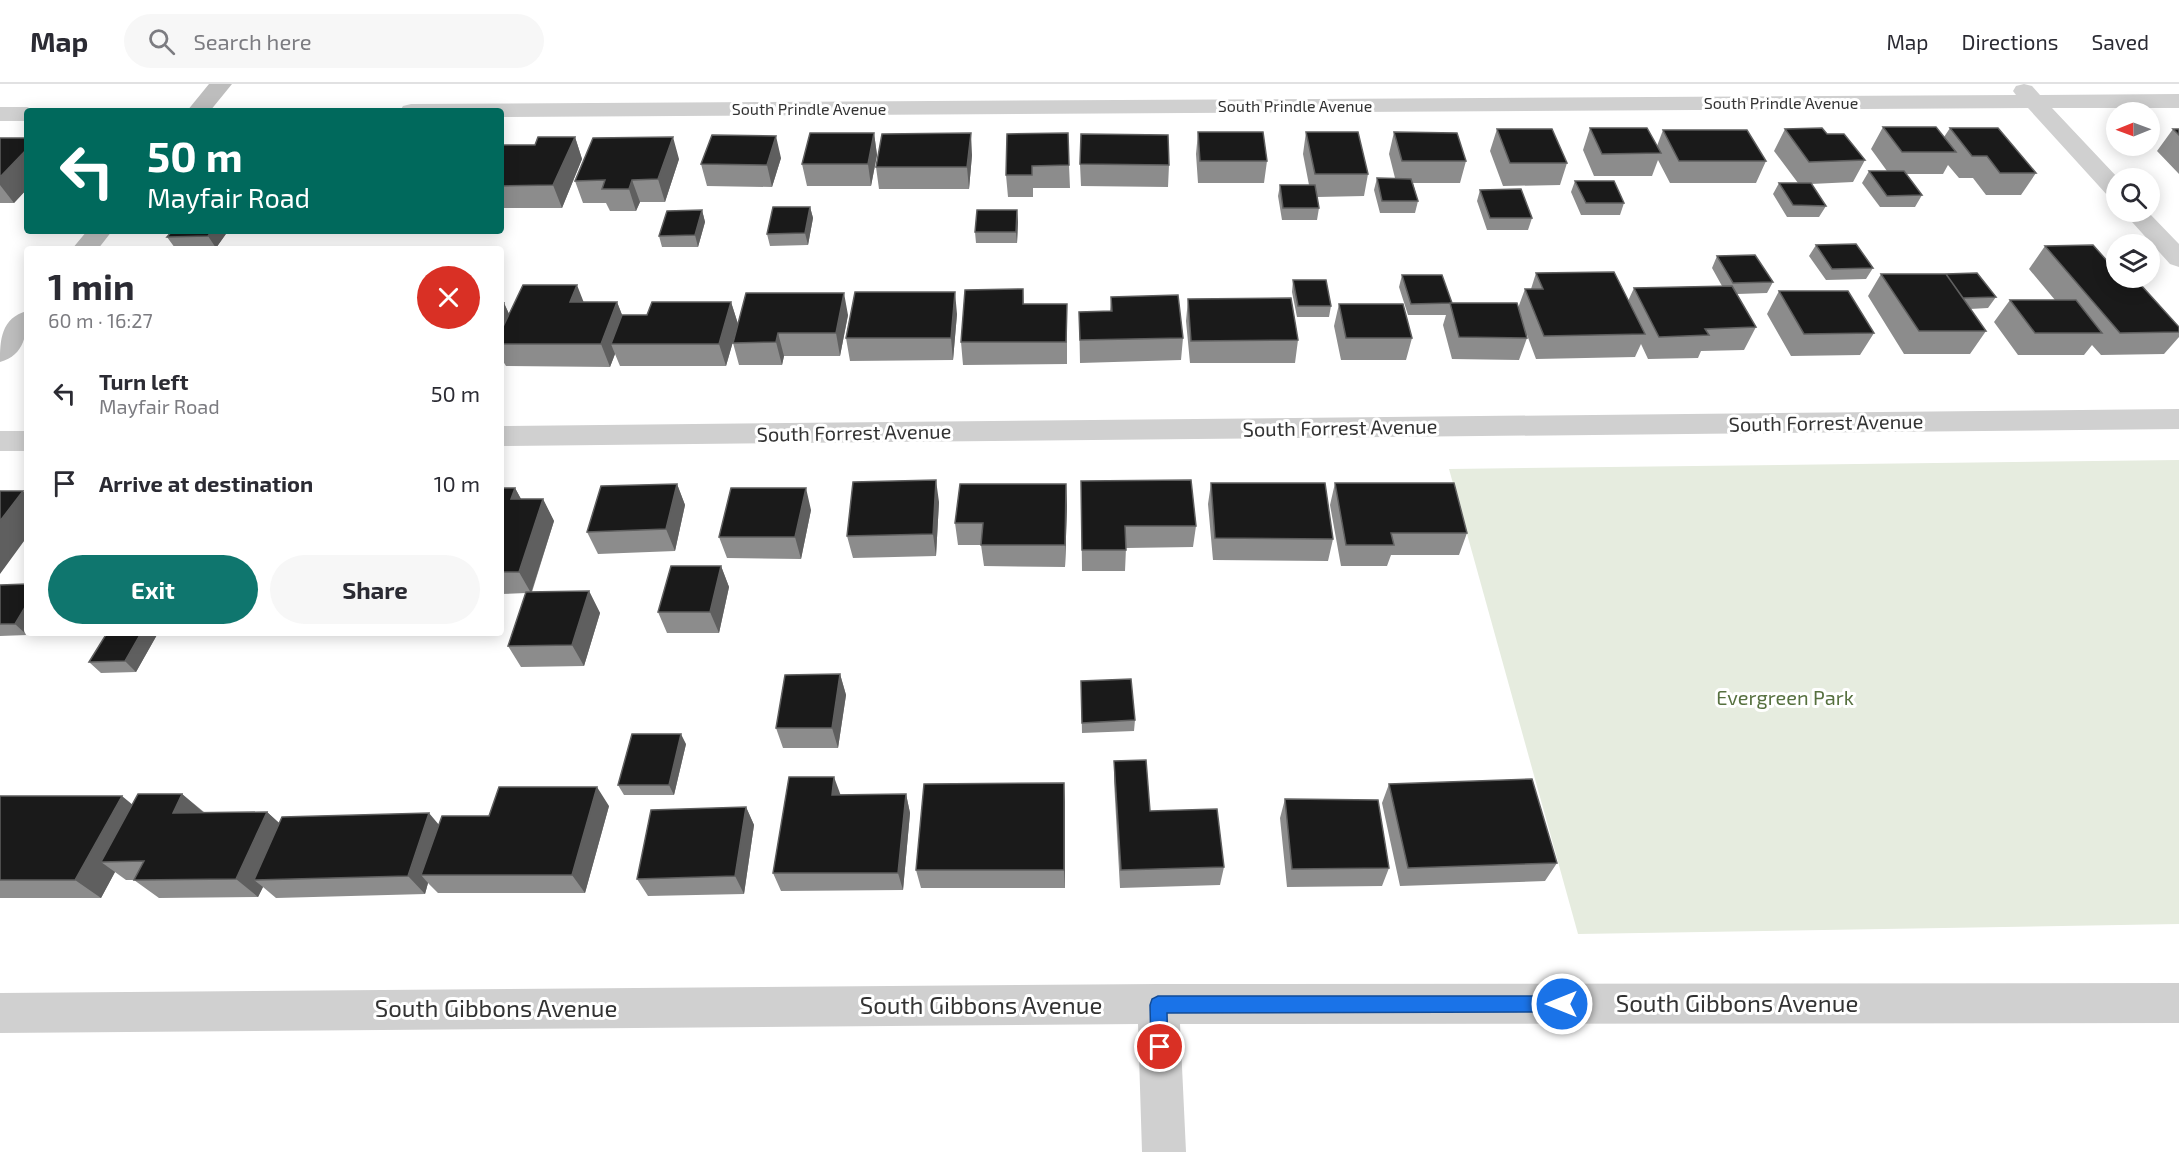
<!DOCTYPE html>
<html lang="en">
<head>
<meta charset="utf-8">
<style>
  :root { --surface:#fff; --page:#f7f7f7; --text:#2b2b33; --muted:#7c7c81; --line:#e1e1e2; --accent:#0f766e }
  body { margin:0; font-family:"Exo 2",sans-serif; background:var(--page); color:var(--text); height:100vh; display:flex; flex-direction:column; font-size:22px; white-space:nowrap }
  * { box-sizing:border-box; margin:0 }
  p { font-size:20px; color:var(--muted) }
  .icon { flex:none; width:33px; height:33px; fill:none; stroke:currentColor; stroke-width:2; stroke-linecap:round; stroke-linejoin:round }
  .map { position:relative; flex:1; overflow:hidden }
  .panel { position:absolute; left:24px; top:162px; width:480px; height:390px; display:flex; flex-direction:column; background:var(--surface); border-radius:6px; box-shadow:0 3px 15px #0003 }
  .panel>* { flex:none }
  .guide { position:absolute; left:24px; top:24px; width:480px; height:126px; border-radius:6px; box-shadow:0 3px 15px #0003; background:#00695c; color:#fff; overflow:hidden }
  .needle { width:39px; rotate:269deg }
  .buttons { position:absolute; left:2106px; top:18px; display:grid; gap:12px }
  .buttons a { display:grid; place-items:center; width:54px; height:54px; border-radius:50%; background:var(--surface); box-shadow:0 3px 15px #0003; font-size:30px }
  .pin { position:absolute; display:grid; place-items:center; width:51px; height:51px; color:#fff; margin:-26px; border:3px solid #fff; border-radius:50%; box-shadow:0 2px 6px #0007 }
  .me { position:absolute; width:66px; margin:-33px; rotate:270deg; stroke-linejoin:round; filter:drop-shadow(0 0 4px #0008) }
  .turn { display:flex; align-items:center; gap:21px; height:126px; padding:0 24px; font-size:27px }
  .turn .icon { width:78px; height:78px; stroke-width:2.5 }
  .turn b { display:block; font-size:42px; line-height:51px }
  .round { display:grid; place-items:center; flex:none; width:63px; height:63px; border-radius:32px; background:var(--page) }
  .head { display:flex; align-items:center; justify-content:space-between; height:102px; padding:0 24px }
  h1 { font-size:36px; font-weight:700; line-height:45px }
  .cta { display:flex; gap:12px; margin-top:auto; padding:12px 24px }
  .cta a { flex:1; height:69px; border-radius:36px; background:var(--accent); color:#fff; font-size:24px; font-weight:700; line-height:69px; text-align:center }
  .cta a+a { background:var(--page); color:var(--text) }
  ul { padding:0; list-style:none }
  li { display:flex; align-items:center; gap:18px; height:90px; padding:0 24px }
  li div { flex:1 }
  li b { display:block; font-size:22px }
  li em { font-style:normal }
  header { display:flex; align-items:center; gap:36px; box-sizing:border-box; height:84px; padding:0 30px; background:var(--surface); border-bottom:2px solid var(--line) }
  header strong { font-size:28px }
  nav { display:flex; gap:33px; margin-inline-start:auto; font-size:21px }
  .search { width:420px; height:54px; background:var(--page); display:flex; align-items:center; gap:15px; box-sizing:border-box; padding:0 21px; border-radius:33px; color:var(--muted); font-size:22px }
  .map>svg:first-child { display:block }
  .green { fill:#e6ecdf }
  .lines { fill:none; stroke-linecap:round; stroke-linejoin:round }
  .minor { fill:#d0d0d0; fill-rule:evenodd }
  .secondary { fill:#bdbdbd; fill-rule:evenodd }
  .wall { fill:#8c8c8c }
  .shaded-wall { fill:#5f5f5f }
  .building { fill:#1a1a1a; stroke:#5f5f5f; stroke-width:1.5 }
  .route { fill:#1a73e8; stroke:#114b97; stroke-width:1.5 }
  .labels { text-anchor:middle; stroke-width:6; stroke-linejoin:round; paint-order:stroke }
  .far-street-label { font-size:16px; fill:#333; stroke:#fff }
  .street-label { font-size:20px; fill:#333; stroke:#fff }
  .park-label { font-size:20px; fill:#56703f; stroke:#fff }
  .near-street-label { font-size:24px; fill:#333; stroke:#fff }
</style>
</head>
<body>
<header>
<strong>Map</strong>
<div class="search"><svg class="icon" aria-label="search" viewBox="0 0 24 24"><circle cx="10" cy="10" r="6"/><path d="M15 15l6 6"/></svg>Search here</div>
<nav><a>Map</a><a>Directions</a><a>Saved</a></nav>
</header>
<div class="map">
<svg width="2179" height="1068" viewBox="0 0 2179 1068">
  <rect width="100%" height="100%" fill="#fff"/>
  <path class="green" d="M2179,376V840L1578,850L1449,385Z"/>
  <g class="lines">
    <path class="minor" d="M2024,0L2032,2L2040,11L2179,10V24H2052L2118,94L2116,114L2108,112L2028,24L501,33V27H400L403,22L411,20L2016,11L2013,7L2016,2Z
      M0,23H27L36,27H27V37H0Z
      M2123,128H2148L2179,160V183L2170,180Z
      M2179,325V345L501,362V342Z
      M0,347H27V367H0Z
      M2179,899V939L1180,940L1186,1068H1142L1138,940L0,949V909L1158,900Z"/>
    <path class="secondary" d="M209,0H232L210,27H187Z
      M87,147H112L98,165H72Z
      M27,227C27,250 25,271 0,278C0,256 1,234 27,227Z"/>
  </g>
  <path class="wall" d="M1883,43L1944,53L1950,44L2036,89L2021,111H1986L1973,94H1959L1948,81L1943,90H1906L1922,111L1915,123H1880L1862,99L1869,87H1887L1871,65Z
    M1590,44L1657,62L1663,46L1766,77L1756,99H1670L1658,76L1652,92H1594L1583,66Z
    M1497,45L1567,79L1560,101L1503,102L1490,67Z
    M1785,45L1827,50L1865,76L1853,98L1811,100L1826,122L1819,133H1787L1773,110L1779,99H1798L1774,67Z
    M2173,45H2179V90L2157,67Z
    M1198,48L1267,77L1264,99H1198L1196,70Z
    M1306,48L1368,90L1364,112L1317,113L1319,124L1317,136H1282L1278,112L1280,101H1309L1303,70Z
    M1394,48L1466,77L1460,99H1413L1418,117L1415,129H1380L1374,106L1377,94H1395L1389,70Z
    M874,49L877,71L871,102H807L802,80Z
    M1007,50L1069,81L1070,104H1033V113H1008L1006,91Z
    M575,53L582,75L562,124H501V61H535Z
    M0,54H27V105L14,119H0Z
    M972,71L969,105H879L876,83Z
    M781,74L772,103L707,102L701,80Z
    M679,75L665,118H640L636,127H610L606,119H583L575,97Z
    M1080,80L1169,81L1168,103L1081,102Z
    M1575,97L1624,119L1620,131H1581L1571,108Z
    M1480,106L1532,134L1528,146H1487L1477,117Z
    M810,123L813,134L808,161L770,162L767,150Z
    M702,126L705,138L698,163H662L659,152Z
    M1017,126L1018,138L1017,159H976L975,148Z
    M228,147L216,164H175L167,153Z
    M1816,161L1873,184L1866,195L1826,196L1809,172Z
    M2045,162L2128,200L2179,243V253L2164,270L2101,271L2092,261L2084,271H2018L1994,238L2010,216H2055L2029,185Z
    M1717,172L1773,198L1767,209L1737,210L1756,243L1744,266L1701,267L1698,274L1648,275L1641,260L1635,273L1536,275L1527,251V254L1519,276L1452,275L1443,241L1446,231H1408L1399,203L1402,191L1452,219L1518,224L1525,205H1531L1536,189L1628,217L1634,204L1722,202L1712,184Z
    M1881,190L1996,213L1988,224L1970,225L1986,247L1970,270H1904L1868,212Z
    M1293,196L1331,222L1329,233H1297L1292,208Z
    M1023,205L1024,220L1067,242V280L963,281L961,258Z
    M1779,207L1874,249L1860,271L1791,272L1767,230Z
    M1111,213L1183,254L1181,276L1080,279L1079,228L1110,227Z
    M1188,215L1298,256L1295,279H1190L1186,237Z
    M584,218H617L622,231H647L731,218L738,240L726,282H620L615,270L610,283L506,282L501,274V275V219H504L509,230Z
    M1339,220L1412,254L1406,276H1341L1334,242Z
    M957,230L953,276L850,277L846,254Z
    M848,231L840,272H784L782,281H739L733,259Z
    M1081,397L1196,442L1193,463L1126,464L1125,487H1082Z
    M1211,399L1333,455L1328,477L1213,476L1208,420Z
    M1335,399L1467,449L1459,471H1391L1387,482H1341L1330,421Z
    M677,400L685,421L675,467L598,470L587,448Z
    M1066,400L1067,422L1065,483L984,482L981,461H958L955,439Z
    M501,404H515L521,415H543L554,437L532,508L589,507L600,529L584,582L521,583L508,562L526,509L501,510Z
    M939,418L936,472L853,474L847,452Z
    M811,426L801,475L727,474L719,453Z
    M721,482L729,503L719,549H667L658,528Z
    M0,501L28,549L27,551L0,552Z
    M158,549L136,588L101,589L89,578Z
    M840,590L846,611L838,664H783L776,644Z
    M1081,597L1135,636L1134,647L1082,649Z
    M686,660L674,711H624L618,701Z
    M1114,677L1150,727L1224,783L1220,801L1120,804L1114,697Z
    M1389,700L1557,779L1545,797L1400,802L1382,719Z
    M182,710L204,728H267L279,739L439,741L489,732L609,722L585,809H438L428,799L425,810L276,814L263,803L258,813L159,814L134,796H126L115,788L101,814H0V712L132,720Z
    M906,710L910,729L903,806L781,807L773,789L840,711Z
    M1285,715L1389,784L1382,802L1287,803L1280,734Z
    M1065,718V804H921L916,786Z
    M746,723L754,741L744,810L648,812L637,795Z"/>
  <path class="shaded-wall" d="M874,49L877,71L871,102L868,80Z
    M971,49L972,71L969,105L967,83Z
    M776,52L781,74L772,103L767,81Z
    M575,53L582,75L562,124L553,101Z
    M673,53L679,75L665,118L658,95Z
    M27,65V105L14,119L0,101V93Z
    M632,96L640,118L636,127L629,105Z
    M810,123L813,134L808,161L805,149Z
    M702,126L705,138L698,163L695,151Z
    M1017,126L1018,138L1017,159L1016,148Z
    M212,147H228L216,164L208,152Z
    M577,201L586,224L570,218Z
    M955,208L957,230L953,276L951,254Z
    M844,209L848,231L840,272L836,249Z
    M617,218L626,241L611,260L615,270L610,283L601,260Z
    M731,218L738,240L726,282L719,260Z
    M504,219L514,241L501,260V226Z
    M778,249L784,272L782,281L776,258Z
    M936,396L939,418L936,472L933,450Z
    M677,400L685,421L675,467L666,445Z
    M1066,400L1067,422L1065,483V461Z
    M515,404L527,426L511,415Z
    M806,404L811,426L801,475L795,453Z
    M23,407L27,412V453L0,490V437Z
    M543,415L554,437L531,509L519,488Z
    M721,482L729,503L719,549L710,528Z
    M589,507L600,529L584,582L572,561Z
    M27,520V549H28L27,551L15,540Z
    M141,549H158L136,588L125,577Z
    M840,590L846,611L838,664L832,644Z
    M681,650L686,660L674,711L669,701Z
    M834,693L841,712L832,711Z
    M1064,699L1065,718V804L1064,786Z
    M597,703L609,722L585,809L572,791Z
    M182,710L204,729H173Z
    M906,710L910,729L903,806L898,789Z
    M122,712L145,731L101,778L115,788L101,814L75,796Z
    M746,723L754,741L744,810L735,792Z
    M267,728L288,747L254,796L263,803L258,813L236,795Z
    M429,729L445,748L421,791L428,799L425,810L408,792Z"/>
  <path class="building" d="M1883,43H1936L1956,68H1902Z
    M1590,44H1647L1661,69L1602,70Z
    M1822,44L1827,50H1844L1865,76L1809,78L1785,45Z
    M1950,44H1998L2036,89H2000L1987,72H1972Z
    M1497,45H1552L1567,79H1510Z
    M2173,45H2179V51Z
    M1663,46H1747L1766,77H1679Z
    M1198,48H1263L1267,77H1200Z
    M1306,48H1358L1368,90H1315Z
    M1394,48L1457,49L1466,77H1402Z
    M810,49H874L868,80H802Z
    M971,49L967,83H876L882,50Z
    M1068,49L1069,81L1032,82V91H1006L1007,50Z
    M1081,50L1168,51L1169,81L1080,80Z
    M712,51L776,52L767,81L701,80Z
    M538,53H575L553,101L501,102V61H535Z
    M673,53L658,95L632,96L629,105H602L605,96L575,97L593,54Z
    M0,54H27V65L0,93Z
    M1869,87H1904L1922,111L1887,112Z
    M1377,94L1411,95L1418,117H1382Z
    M1575,97H1614L1624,119H1586Z
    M1779,99H1811L1826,122L1793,121Z
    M1280,101H1315L1319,124H1283Z
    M1521,105L1532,134H1490L1480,106Z
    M773,123H810L805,149L767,150Z
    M702,126L695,151L659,152L667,127Z
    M977,126H1017L1016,148H975Z
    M172,147H212L208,152L167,153Z
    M1856,160L1873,184L1832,185L1816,161Z
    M2093,161L2116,187V194H2122L2128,200H2140L2179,243V248L2120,249L2045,162Z
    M1755,171L1773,198L1733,199L1717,172Z
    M1614,188L1645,250L1544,252L1525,205H1543L1536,189Z
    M1977,189L1996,213L1963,214L1946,190Z
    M1881,190H1946L1986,247H1919Z
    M1402,191H1442L1452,219L1411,220Z
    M1293,196H1326L1331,222H1298Z
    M523,201H577L570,218H617L601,260H501V247Z
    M1732,202L1756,243L1705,245L1709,251L1659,253L1634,204Z
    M1023,205V220H1067L1066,258H961L965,206Z
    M1779,207H1848L1874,249L1804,250Z
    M855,208H955L951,254H846Z
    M746,209H844L836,249H778L776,258L733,259Z
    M1178,211L1183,254L1080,256L1079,228L1112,227L1111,213Z
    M1291,214L1298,256L1191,257L1188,215Z
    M2010,216H2076L2102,249H2035Z
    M652,218H731L719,260H611L622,231H647Z
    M501,219H504L501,226Z
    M1450,219H1517L1527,254L1459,253Z
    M1339,220H1403L1412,254H1346Z
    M936,396L933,450L847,452L853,398Z
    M1191,396L1196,442H1125L1126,466H1082L1081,397Z
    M1211,399H1325L1333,455L1215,454Z
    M1335,399H1454L1467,449H1391L1394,461H1346Z
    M677,400L666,445L587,448L601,402Z
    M960,400H1066L1065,461H981L983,439H955Z
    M501,404H515L511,415H543L519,488H501Z
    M731,404H806L795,453H719Z
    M0,407H23L0,437Z
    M671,482H721L710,528H658Z
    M27,500V520L15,540H0V501Z
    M589,507L572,561L508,562L526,508Z
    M107,549H141L125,577L89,578Z
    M840,590L832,644H776L785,591Z
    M1131,595L1135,636L1082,639L1081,597Z
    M632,650H681L669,701H618Z
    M1146,676L1150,727L1217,725L1224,783L1121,786L1114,677Z
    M789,693H834L832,711L906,710L898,789H773Z
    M1532,695L1557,779L1408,784L1389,700Z
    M1064,699V786H916L924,700Z
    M499,703H597L572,791H421L442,732H489Z
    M138,710H182L173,729L267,728L236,795L134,796L144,777L101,778Z
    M0,712H122L75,796H0Z
    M1285,715L1378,716L1389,784L1292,785Z
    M746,723L735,792L637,795L651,726Z
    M429,729L408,792L254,796L282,733Z"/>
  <path class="route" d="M1158,912H1562L1568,914L1570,920L1568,926L1562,928L1167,929L1168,963L1166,969L1160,971L1153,969L1151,963L1150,921L1152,915Z"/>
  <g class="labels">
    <g class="far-street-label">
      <text x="1781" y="25">South Prindle Avenue</text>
      <text x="1295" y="28">South Prindle Avenue</text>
      <text x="809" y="31">South Prindle Avenue</text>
    </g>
    <g class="street-label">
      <text transform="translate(1826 339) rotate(-1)" y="7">South Forrest Avenue</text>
      <text transform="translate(1340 344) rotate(-1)" y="7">South Forrest Avenue</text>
      <text transform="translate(854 349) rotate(-1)" y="7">South Forrest Avenue</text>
    </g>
    <g class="park-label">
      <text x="1785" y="621">Evergreen Park</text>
    </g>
    <g class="near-street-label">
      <text x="1737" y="928">South Gibbons Avenue</text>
      <text x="981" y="930">South Gibbons Avenue</text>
      <text x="496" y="933">South Gibbons Avenue</text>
    </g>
  </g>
</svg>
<div class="buttons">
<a><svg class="needle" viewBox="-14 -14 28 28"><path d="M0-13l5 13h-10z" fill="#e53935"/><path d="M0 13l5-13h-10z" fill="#7c7c81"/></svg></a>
<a><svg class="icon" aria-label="search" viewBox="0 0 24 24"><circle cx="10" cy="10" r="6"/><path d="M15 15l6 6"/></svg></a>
<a><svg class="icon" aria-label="layers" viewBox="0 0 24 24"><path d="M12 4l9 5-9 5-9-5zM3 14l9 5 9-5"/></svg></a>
</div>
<div class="pin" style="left:1160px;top:963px;background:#d93025"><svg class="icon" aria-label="arrive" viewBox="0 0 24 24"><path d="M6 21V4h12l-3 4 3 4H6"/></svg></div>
<svg class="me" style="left:1562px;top:920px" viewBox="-20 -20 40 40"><circle r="17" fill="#1a73e8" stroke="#fff" stroke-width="3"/><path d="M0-11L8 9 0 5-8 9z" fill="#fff"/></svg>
<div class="guide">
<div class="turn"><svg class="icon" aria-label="left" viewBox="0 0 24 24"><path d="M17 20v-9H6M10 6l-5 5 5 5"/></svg><div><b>50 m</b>Mayfair Road</div></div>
</div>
<section class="panel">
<div class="head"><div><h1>1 min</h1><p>60 m · 16:27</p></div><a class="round" style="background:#d93025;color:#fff"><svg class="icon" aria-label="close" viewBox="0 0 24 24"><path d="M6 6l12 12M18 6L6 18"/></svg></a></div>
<ul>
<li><svg class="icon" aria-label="left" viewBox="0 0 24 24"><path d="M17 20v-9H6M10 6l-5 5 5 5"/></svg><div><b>Turn left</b><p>Mayfair Road</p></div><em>50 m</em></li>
<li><svg class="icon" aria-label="arrive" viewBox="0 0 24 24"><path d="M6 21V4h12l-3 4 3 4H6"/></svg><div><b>Arrive at destination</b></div><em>10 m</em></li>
</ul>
<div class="cta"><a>Exit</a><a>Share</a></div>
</section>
</div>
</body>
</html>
